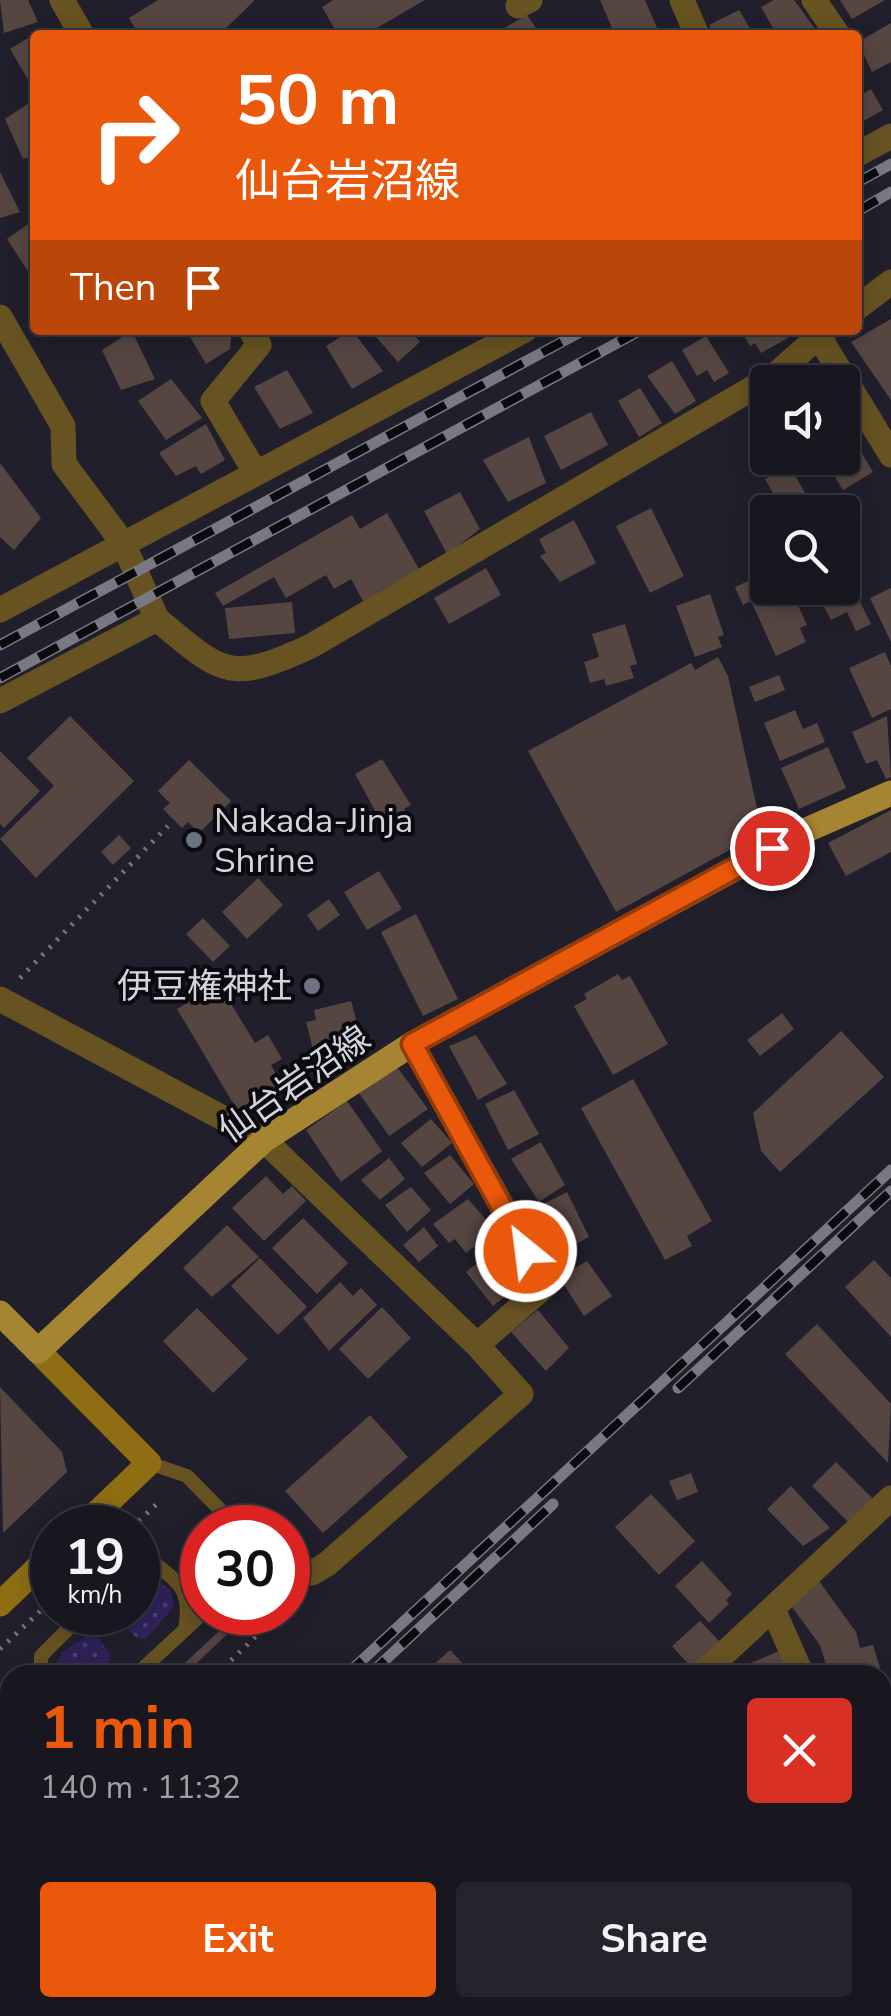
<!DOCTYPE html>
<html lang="en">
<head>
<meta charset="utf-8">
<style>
  :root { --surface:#181720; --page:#25242d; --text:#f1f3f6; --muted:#9f9fa5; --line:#36363e; --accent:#ea580c }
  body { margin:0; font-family:"Nunito Sans","Noto Sans JP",sans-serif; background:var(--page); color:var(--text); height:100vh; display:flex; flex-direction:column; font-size:38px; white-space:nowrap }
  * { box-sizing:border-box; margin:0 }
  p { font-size:32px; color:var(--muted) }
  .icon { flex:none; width:55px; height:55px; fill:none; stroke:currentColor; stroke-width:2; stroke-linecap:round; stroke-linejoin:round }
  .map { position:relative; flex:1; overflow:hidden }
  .sheet { position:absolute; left:0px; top:1665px; width:892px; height:352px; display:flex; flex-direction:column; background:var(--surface); border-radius:30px 30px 0 0; box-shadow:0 5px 25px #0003,0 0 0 2px var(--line) }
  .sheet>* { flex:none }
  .hud { position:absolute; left:30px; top:30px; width:832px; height:305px; border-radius:10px; box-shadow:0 5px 25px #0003,0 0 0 2px var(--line); background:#ea580c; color:#fff; overflow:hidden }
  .fabs { position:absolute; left:750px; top:365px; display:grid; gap:20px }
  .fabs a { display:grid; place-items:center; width:110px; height:110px; border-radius:10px; background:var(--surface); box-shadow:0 5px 25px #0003,0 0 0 2px var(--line); font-size:50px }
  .speed { position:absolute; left:30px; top:1505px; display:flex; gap:20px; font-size:50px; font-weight:700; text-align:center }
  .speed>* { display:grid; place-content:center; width:130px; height:130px; border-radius:50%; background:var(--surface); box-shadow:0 5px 25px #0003,0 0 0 2px var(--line); line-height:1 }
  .speed small { font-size:25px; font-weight:400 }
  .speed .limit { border:15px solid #d22; background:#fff; color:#111 }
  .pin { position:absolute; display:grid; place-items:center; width:85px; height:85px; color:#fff; margin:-42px; border:5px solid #fff; border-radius:50%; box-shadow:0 2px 10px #0007 }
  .me { position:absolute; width:110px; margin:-55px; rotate:331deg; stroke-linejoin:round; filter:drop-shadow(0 0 8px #0008) }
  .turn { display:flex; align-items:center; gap:35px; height:210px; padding:0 40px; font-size:45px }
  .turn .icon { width:130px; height:130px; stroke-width:2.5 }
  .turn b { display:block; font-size:70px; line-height:85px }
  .then { display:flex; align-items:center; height:95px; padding:0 40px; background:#0003; gap:20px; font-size:38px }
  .round { display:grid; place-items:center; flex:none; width:105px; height:105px; border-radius:10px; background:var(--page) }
  .head { display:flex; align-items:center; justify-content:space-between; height:170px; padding:0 40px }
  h1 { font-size:60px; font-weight:700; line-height:75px; color:var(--accent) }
  .cta { display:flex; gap:20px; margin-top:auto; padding:20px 40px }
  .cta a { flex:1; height:115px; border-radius:10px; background:var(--accent); color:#fff; font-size:40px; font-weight:700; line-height:115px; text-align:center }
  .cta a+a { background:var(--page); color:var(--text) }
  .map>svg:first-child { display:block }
  .grass { fill:url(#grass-dots) }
  .building { fill:#554642 }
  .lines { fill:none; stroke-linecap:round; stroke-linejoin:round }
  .path { stroke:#75747f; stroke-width:5; stroke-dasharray:2.5 8; stroke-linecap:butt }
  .lane { stroke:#675322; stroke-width:14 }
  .street { stroke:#675322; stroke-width:25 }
  .secondary { stroke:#8f6e13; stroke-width:25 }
  .primary { stroke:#a68532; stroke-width:25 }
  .rail-casing { stroke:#797883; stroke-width:11 }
  .rail { stroke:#0a0a0f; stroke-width:8; stroke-dasharray:22; stroke-linecap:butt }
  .route-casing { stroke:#983908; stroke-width:25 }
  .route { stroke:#ea580c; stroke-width:18 }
  .worship-dot { fill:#6b7280; stroke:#0a0a0f; stroke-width:4 }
  .labels { text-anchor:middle; stroke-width:8; stroke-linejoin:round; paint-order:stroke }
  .poi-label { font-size:35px; fill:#d5d4dd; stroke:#0a0a0f; text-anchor:start }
  .street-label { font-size:35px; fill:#d5d4dd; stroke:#0a0a0f }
</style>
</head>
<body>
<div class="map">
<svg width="891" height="2016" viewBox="0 0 891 2016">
  <defs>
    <pattern id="grass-dots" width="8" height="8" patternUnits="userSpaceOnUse" patternTransform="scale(2.5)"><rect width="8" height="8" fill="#2f225a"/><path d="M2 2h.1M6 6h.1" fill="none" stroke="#4c4171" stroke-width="1.8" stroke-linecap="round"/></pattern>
  </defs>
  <rect width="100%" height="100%" fill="#201f2b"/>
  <path class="grass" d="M149,1576L171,1590L174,1607L146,1639L136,1637L112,1615L138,1612V1583Z
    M88,1635L98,1638L111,1655L107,1675H55L61,1653Z"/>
  <path class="building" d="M0,0H28L38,22L4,33Z
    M158,0H255L219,35H139L129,18Z
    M333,0H425L365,35H338L322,7Z
    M600,0H645L657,28L641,35H615Z
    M774,0H794L816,30L806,35H777L761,7Z
    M840,0H885L852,19Z
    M739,10L754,35H714L709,25Z
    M527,15L541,35H492Z
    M891,23V62L872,72L858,42Z
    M46,27L51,35H35V80L30,83L10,49Z
    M871,89L883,110L858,124V97Z
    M35,99V155L23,159L5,119Z
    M0,172L20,212L0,218Z
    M35,219V282L7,239Z
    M891,319V400L851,342Z
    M186,330H232L230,349L206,364Z
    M352,330L383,371L352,389L326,346Z
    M370,330H410L420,342L398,362Z
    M741,330H790L793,335L761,353L755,343L750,346Z
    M132,331L155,379L121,390L102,350Z
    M706,336L729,373L714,382L707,370L697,376L682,350Z
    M672,361L696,401L675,414L647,376Z
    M813,366L822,382H783Z
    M287,370L313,413L280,429L254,387Z
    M171,379L202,418L166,440L138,401Z
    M640,388L662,423L639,437L618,401Z
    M591,412L608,445L561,470L544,436Z
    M206,424L225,460L201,474L196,466L176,476L159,453Z
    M846,427L873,472L843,490L823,458H842Z
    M529,437L546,483L508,502L483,460Z
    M0,463L41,518L14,550L0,537Z
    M790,466L813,508L805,512H783L765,479Z
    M460,492L480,529L447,554L424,511Z
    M651,508L684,576L650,593L616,526Z
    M387,513L419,569L363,601L351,579L334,589L326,575L286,598L274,577L223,606L215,593L352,515L360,529Z
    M574,520L596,563L560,582L540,556L546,553L539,539Z
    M842,565L871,624L856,631L847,612L831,620L814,588H842Z
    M486,568L501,595L449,624L434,598Z
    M768,572V588H790L807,625L800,628L806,642L776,656L751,601L743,605L735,587Z
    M891,588V642L870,598Z
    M710,594L724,635L718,637L722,647L695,657L676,606Z
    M292,602L295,633L229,639L225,608Z
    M625,624L637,664L630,666L634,678L606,686L604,679L590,683L584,662L599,657L592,634Z
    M885,652L891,666V709L872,718L849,668Z
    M718,657L728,676L760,822L752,826L757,835L616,912L528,751L691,663L695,670Z
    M779,675L785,690L755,702L749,687Z
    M795,710L803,729L817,723L825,742L780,761L764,723Z
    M70,716L134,781L36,878L0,839L54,786L27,758Z
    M887,716L891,777L886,779L877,760L866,764L852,732Z
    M828,747L846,788L799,809L781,768Z
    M0,751L40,791L4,828L0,824Z
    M382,759L411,805L404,809L407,814L384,827L355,774Z
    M189,760L231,801L199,833L188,822L182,828L163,809L170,803L158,791Z
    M891,810V852L846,876L828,843Z
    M119,835L131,848L113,865L101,852Z
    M379,871L402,909L367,930L344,892Z
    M258,878L283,905L247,939L222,912Z
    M329,899L340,915L318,931L307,915Z
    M416,914L458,999L423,1016L381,932Z
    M203,918L230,946L213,962L186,934Z
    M618,974L622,980L630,976L668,1044L613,1075L574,1006L587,999L584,994Z
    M219,984L255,1043L268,1035L282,1059L271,1065L284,1087L239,1113L177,1009Z
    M351,1001L362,1040L314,1053L306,1022L316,1020L314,1010Z
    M782,1013L794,1029L760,1056L747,1040Z
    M841,1031L884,1077L780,1172L761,1151L753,1113Z
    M476,1035L507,1084L478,1100L449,1046Z
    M397,1067L428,1109L389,1136L359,1093Z
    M633,1079L712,1221L687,1236L692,1246L665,1260L581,1108Z
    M514,1090L539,1134L508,1150L485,1104Z
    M347,1101L382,1151L341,1182L306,1130Z
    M431,1119L452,1143L422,1167L401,1143Z
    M541,1142L565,1185L539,1202L511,1159Z
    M450,1155L474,1184L450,1204L424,1173Z
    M389,1158L405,1179L380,1200L361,1180Z
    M266,1176L283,1194L292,1186L306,1201L264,1241L232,1208Z
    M411,1187L431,1210L407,1232L385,1205Z
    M567,1192L589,1237L565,1250L541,1205Z
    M468,1199L495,1230L466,1253L455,1239L449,1243L433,1224Z
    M303,1218L348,1263L317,1294L272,1248Z
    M227,1225L259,1257L212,1297L183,1268Z
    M424,1227L438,1246L419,1262L403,1245Z
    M497,1247L525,1280L493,1306L466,1272Z
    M260,1258L307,1307L278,1335L231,1286Z
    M874,1260L891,1278V1337L845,1287Z
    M587,1261L612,1296L584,1316L559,1277Z
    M340,1282L353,1296L361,1288L377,1305L329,1351L303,1318Z
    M382,1307L411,1338L368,1379L339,1349Z
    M197,1308L248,1359L213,1393L163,1341Z
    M538,1310L569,1348L546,1371L511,1332Z
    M817,1324L891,1404L888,1463L785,1354Z
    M0,1387L62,1452L67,1472L3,1533Z
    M370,1415L408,1457L323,1533L285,1491Z
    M836,1462L874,1500L850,1524L812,1486Z
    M691,1473L698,1492L677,1500L669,1481Z
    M791,1486L830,1528L803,1546L767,1509Z
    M651,1494L695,1541L659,1575L615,1527Z
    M702,1561L732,1594L726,1600L729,1604L709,1623L675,1586Z
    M819,1581L856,1632L860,1648L873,1645L880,1668L869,1675H829L820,1645L789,1603Z
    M232,1619L237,1625L184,1675H172Z
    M700,1621L720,1642L692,1668L672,1646Z
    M450,1650L469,1670L463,1675H422Z
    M779,1651L790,1675H756L751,1663Z
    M891,1762V1811L882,1818V1765Z
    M0,1766L10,1777V1822L0,1831Z
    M891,1921V1979L882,1963L887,1953L882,1926Z
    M54,2008H87L93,2016H42Z
    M160,2008H271L262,2016H151Z
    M541,2008H571L579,2016H532Z"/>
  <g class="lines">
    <path class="path" d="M20,978L168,826
      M131,1528L158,1503
      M0,1649L52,1600
      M216,1675L281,1612
      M0,1688L10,1699
      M589,2008L597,2016"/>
    <path class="lane" d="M149,1463L187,1476L238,1528
      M138,1567L155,1564C184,1585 191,1595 185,1630
      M41,1675V1656L85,1612
      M136,1675L204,1612"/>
    <path class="street" d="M62,0L82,35
      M682,0L697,35
      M814,0L838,35
      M518,6L530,0
      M858,154L891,136
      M858,307L891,282
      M0,317L63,426L64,464L123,543L157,619
      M251,330L259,345L213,401L255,472
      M815,330L891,455
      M0,610L525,330
      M0,701L157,619C223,674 229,684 311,646L775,375L826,330
      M0,999L264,1140L477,1345L521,1394L327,1564L312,1573L288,1571
      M412,1044L546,1285L477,1345
      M773,1609L802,1675
      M701,1675L891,1498
      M882,1857L891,1873
      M431,2016L440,2008"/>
    <path class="secondary" d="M38,1351L149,1463L81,1528
      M0,1604L52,1554
      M0,1731L10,1742
      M0,1873L10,1863
      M644,2008L652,2016"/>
    <path class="primary" d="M0,1313L38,1351L264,1140L412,1044L802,832L891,793"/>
    <g class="rail-casing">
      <path id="rail" d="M858,182L891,164
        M858,211L891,192
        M0,645L584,330
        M0,678L641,330
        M678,1388L891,1191
        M346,1675L891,1170
        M369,1675L553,1504
        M0,1993L10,1984
        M0,2015L10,2006"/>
    </g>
    <use href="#rail" class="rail"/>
  </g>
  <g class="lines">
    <g class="route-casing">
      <path id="route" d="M526,1251L412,1044L772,848"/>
    </g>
    <use href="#route" class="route"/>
  </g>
  <g class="worship-dot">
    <circle cx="194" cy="840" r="10"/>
    <circle cx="312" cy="986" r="10"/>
  </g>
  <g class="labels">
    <g class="poi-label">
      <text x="214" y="832">Nakada-Jinja<tspan x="214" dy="40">Shrine</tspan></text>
      <text x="292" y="998" text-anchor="end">伊豆権神社</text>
    </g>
    <g class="street-label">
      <text transform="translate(294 1084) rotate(-35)" y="12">仙台岩沼線</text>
    </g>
  </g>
</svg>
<div class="fabs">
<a><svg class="icon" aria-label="sound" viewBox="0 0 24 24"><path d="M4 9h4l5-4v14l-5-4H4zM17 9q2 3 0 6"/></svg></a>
<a><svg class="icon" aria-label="search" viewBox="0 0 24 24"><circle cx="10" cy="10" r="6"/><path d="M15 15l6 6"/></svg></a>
</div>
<div class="speed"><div>19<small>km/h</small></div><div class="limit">30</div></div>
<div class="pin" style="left:772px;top:848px;background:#d93025"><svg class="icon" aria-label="arrive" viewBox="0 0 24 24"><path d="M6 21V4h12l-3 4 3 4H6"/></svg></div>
<svg class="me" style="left:526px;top:1251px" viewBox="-20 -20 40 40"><circle r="17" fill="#ea580c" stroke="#fff" stroke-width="3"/><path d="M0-11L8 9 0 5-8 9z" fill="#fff"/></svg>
<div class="hud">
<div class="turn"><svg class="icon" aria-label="right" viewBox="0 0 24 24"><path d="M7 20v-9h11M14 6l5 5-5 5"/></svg><div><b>50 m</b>仙台岩沼線</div></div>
<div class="then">Then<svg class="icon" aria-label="arrive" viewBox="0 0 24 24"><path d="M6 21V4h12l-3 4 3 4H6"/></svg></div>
</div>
<section class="sheet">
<div class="head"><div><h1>1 min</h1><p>140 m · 11:32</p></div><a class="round" style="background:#d93025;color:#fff"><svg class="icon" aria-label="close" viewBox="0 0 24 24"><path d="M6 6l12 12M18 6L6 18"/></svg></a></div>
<div class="cta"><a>Exit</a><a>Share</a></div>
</section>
</div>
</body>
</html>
